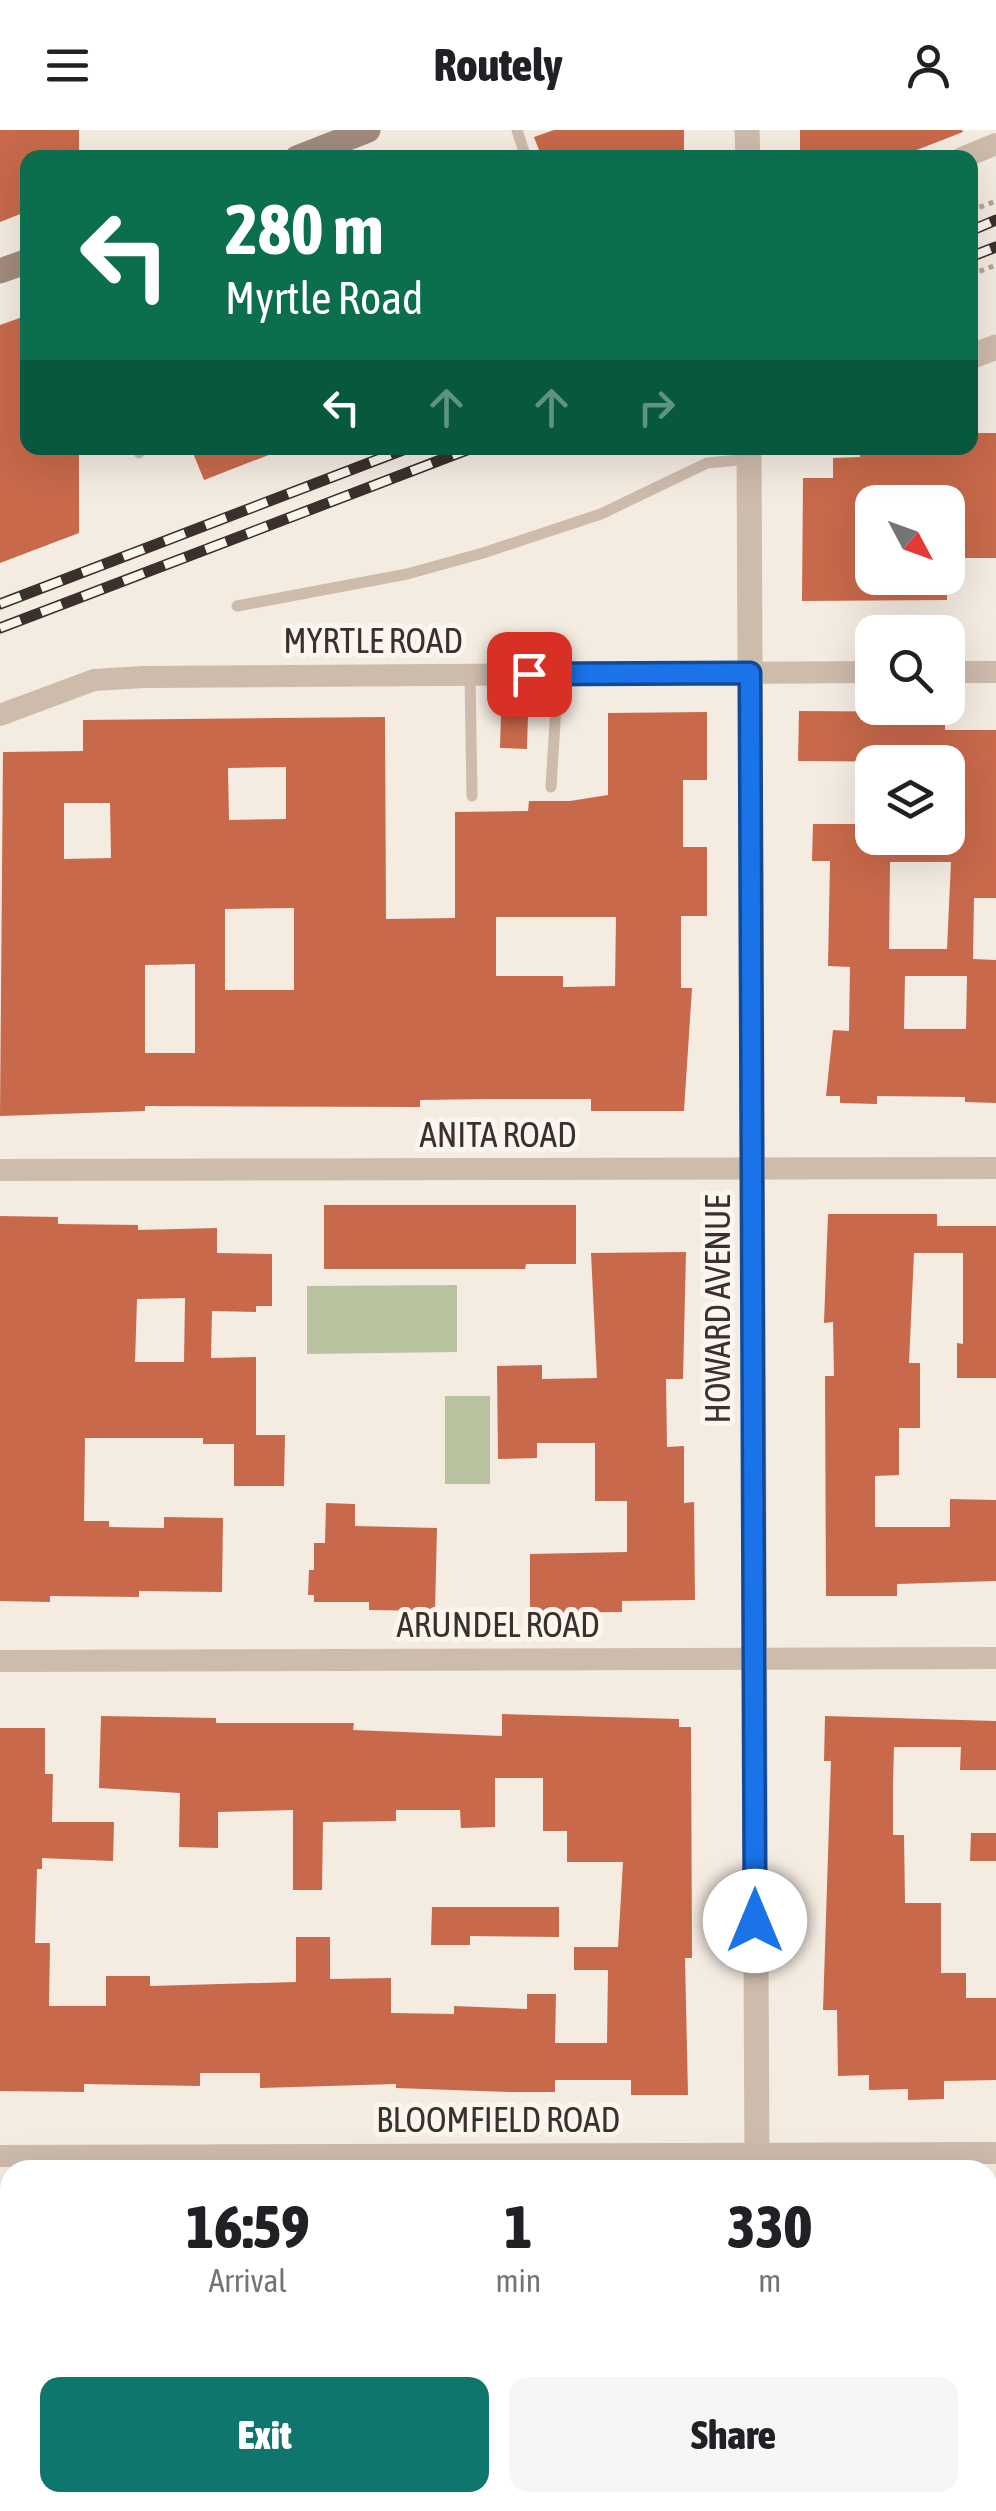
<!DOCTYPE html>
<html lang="en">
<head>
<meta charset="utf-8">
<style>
  :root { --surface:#fff; --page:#f6f6f6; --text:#202124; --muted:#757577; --accent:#0f766e }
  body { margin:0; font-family:"Asap Condensed",sans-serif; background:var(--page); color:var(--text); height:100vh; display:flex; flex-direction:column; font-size:38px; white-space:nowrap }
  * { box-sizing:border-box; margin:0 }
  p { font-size:32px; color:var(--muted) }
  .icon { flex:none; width:55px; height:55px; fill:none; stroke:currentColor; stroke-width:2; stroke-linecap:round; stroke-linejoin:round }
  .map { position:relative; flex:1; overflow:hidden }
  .details { position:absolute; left:0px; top:2030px; width:998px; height:352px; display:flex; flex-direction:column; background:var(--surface); border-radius:30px 30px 0 0; box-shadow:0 10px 40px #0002 }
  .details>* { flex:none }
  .banner { position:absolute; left:20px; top:20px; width:958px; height:305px; border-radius:20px; box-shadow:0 10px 40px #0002; background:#0b6e4f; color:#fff; overflow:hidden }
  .needle { width:65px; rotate:131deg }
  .controls { position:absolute; left:855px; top:355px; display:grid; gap:20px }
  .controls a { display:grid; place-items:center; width:110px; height:110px; border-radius:20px; background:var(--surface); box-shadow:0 10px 40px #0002; font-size:50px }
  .pin { position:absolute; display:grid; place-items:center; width:85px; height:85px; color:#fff; margin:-42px; border-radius:20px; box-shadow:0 5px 15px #0006 }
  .me { position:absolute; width:110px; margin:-55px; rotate:0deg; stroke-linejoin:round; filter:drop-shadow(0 0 8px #0008) }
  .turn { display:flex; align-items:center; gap:35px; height:210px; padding:0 40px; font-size:45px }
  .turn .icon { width:130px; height:130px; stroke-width:2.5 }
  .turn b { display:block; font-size:70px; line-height:85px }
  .lanes { display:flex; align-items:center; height:95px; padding:0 40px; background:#0003; justify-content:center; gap:50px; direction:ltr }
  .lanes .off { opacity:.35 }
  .eta { display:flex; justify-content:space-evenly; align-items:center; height:170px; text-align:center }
  .eta b { font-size:60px; font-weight:800; line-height:70px }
  .action { display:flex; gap:20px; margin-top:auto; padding:20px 40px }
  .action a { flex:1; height:115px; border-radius:20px; background:var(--accent); color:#fff; font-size:40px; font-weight:800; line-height:115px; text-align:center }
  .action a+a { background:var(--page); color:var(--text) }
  header { display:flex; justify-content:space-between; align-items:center; height:130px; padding:0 40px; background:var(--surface); font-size:45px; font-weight:800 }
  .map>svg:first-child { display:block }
  .green { fill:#b8c4a0 }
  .building { fill:#c8694b; fill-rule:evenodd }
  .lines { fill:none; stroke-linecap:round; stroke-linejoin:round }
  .path { stroke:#b9a596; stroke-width:5; stroke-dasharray:5 5; stroke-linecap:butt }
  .service { stroke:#cdbbac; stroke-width:11 }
  .minor { stroke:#cdbbac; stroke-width:22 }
  .tertiary { stroke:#cdbbac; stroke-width:25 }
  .secondary { stroke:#a18a7d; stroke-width:25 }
  .rail-casing { stroke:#3b302b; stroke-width:11 }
  .rail { stroke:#fbf5ee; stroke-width:8; stroke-dasharray:22; stroke-linecap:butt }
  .route-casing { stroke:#114b97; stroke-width:25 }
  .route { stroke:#1a73e8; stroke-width:18 }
  .labels { text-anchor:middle; stroke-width:10; stroke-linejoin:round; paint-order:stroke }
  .street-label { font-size:35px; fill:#3b302b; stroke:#fbf5ee }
</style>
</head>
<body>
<header><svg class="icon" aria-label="menu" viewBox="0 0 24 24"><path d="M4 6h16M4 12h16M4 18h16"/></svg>Routely<svg class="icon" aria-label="person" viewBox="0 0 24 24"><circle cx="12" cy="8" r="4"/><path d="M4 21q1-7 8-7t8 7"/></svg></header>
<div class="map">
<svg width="996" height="2381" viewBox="0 0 996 2381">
  <rect width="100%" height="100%" fill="#f4ebe1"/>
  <path class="green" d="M457,1155V1222L307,1224V1156Z
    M445,1266H490V1354H445Z"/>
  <path class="building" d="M0,0H79V28H28V81L0,92Z
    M554,0H684V28H542L534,7Z
    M800,0H962L963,2L896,28H800Z
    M28,185V318H79V403L0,433V195Z
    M970,303H996V428H948V372H872V448H947V470L802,471L803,348H833V328L860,327V318H970Z
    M191,318H284V319L204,350Z
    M799,581L945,582V600H996V768H974L973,829L996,830V973L965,972V967L877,966V974L840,973V966H826L833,900L849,901L850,837L828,836L830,731H812L813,694H872V708H956V641H951V632L798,631ZM890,732H951L947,819H889ZM905,846H967L966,899H904Z
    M707,582V650H683V717H707V786H681V858H692L684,981H591V969H490L420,970V977L145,976V981L0,986L3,622L83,621V590L385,587L386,789L455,788V682L528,681L529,671H570L608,665V583ZM286,637V689L229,690L228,638ZM64,673H110L111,728L64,729ZM294,778V860H225V779ZM496,787H616L615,856L563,857V846H496ZM195,834V923H145V835Z
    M501,583L528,584L527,619L500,618Z
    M324,1075H576V1134H526L525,1139H324Z
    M828,1084H937V1096H996V1248H957V1213L963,1214V1123H914L909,1233H920V1298H899V1345L875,1346V1397H950V1369L996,1370V1451L897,1454V1466H826L825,1246H834L833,1192L824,1193Z
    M0,1086L58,1087V1094L138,1095V1100L217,1098V1123L272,1124V1176H256V1182L212,1181L211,1228L256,1227V1305H285L284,1356H234V1314H203V1308H85L84,1391H109V1397L164,1398V1387L223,1388L222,1462L139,1461V1467L50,1466V1472L0,1471ZM185,1168L184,1232H135L137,1169Z
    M686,1122L683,1249H666L667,1317L684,1316V1373L694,1372L695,1470L622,1471V1482L530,1483V1424L627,1422V1371H595V1313H537V1328L498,1329L497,1236L542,1235V1249L597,1248L591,1123Z
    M326,1373L355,1374V1396L437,1398L435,1481L369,1480V1472H314V1465H308L309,1440H314V1413H325Z
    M502,1584L679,1589V1597H691L692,1828H685L688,1965H631V1950H555V1962H509L396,1958V1954L260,1958V1943H200V1956L84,1954V1962L0,1961V1598H45V1644H53L52,1692H114L113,1731L42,1728V1739H37L35,1813H50L49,1876H106V1846H150V1856L296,1852V1807H330V1849L391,1848V1883L454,1884V1876L527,1879V1864H556L555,1913H607L608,1840H574V1817H618L623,1732H567V1701H543V1648H495V1697L461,1698L460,1680H396V1691L323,1692L322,1760H293V1680L218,1682V1718L179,1717L180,1663L99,1658L101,1586L216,1588V1593H354L353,1600L502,1606Z
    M825,1586L996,1591V1640H960L961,1617H894L893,1653V1705H904L905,1773H941V1843H966V1868H996V1950L944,1951V1969L908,1970V1959L869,1960V1945L838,1946L837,1880H823L831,1631H824Z
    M971,1703H996V1731H970Z
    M432,1777H559V1807L470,1806V1815H431Z"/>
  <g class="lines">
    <path class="path" d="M970,81L996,71
      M970,145L996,135"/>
    <path class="service" d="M517,0L526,28
      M138,318L139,323
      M237,476L407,444L483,423L601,384L707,333L749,329
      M470,545L472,666
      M551,657L558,544"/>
    <path class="minor" d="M962,28L996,14
      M948,542H996
      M0,585L94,550L144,547L872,542
      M0,1040L996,1038
      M0,1531L996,1528
      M0,2026L996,2023"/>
    <path class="tertiary" d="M747,0L748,28
      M970,227L996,217
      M749,318L757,2040
      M755,2381V2372"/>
    <path class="secondary" d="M297,28L368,0
      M0,141L28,131"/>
    <g class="rail-casing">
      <path id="rail" d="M970,101L996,90
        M970,127L996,117
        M0,474L408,318
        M0,498L472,318"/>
    </g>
    <use href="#rail" class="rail"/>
  </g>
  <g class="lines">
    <g class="route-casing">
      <path id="route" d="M529,544L750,543L755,1791"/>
    </g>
    <use href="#route" class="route"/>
  </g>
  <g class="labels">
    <g class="street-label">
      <text x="373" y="523">MYRTLE ROAD</text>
      <text x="498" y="1017">ANITA ROAD</text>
      <text transform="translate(718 1179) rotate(-90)" y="12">HOWARD AVENUE</text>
      <text x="498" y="1507">ARUNDEL ROAD</text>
      <text x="498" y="2002">BLOOMFIELD ROAD</text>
    </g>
  </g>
</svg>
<div class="controls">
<a><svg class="needle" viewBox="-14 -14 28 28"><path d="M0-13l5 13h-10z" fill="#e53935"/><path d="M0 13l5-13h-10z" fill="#757577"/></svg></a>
<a><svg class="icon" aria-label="search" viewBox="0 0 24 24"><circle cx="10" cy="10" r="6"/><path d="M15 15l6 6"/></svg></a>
<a><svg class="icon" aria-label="layers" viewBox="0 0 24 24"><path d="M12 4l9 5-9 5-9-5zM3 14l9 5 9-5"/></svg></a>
</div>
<div class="pin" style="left:529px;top:544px;background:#d93025"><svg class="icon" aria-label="arrive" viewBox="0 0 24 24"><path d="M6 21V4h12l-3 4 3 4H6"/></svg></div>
<svg class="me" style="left:755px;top:1791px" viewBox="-20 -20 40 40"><circle r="19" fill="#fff"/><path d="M0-13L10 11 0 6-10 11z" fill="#1a73e8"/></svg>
<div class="banner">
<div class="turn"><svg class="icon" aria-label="left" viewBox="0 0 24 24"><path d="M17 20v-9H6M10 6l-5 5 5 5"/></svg><div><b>280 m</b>Myrtle Road</div></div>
<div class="lanes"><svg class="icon" aria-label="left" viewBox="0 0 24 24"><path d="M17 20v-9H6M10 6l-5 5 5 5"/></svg><svg class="icon off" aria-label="ahead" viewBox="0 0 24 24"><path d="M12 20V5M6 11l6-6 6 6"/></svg><svg class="icon off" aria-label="ahead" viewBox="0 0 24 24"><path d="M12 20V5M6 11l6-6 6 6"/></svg><svg class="icon off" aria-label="right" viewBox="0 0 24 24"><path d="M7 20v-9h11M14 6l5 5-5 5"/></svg></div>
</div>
<section class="details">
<div class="eta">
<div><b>16:59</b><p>Arrival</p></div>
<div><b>1</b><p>min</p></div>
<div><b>330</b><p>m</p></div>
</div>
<div class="action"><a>Exit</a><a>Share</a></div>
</section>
</div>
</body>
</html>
